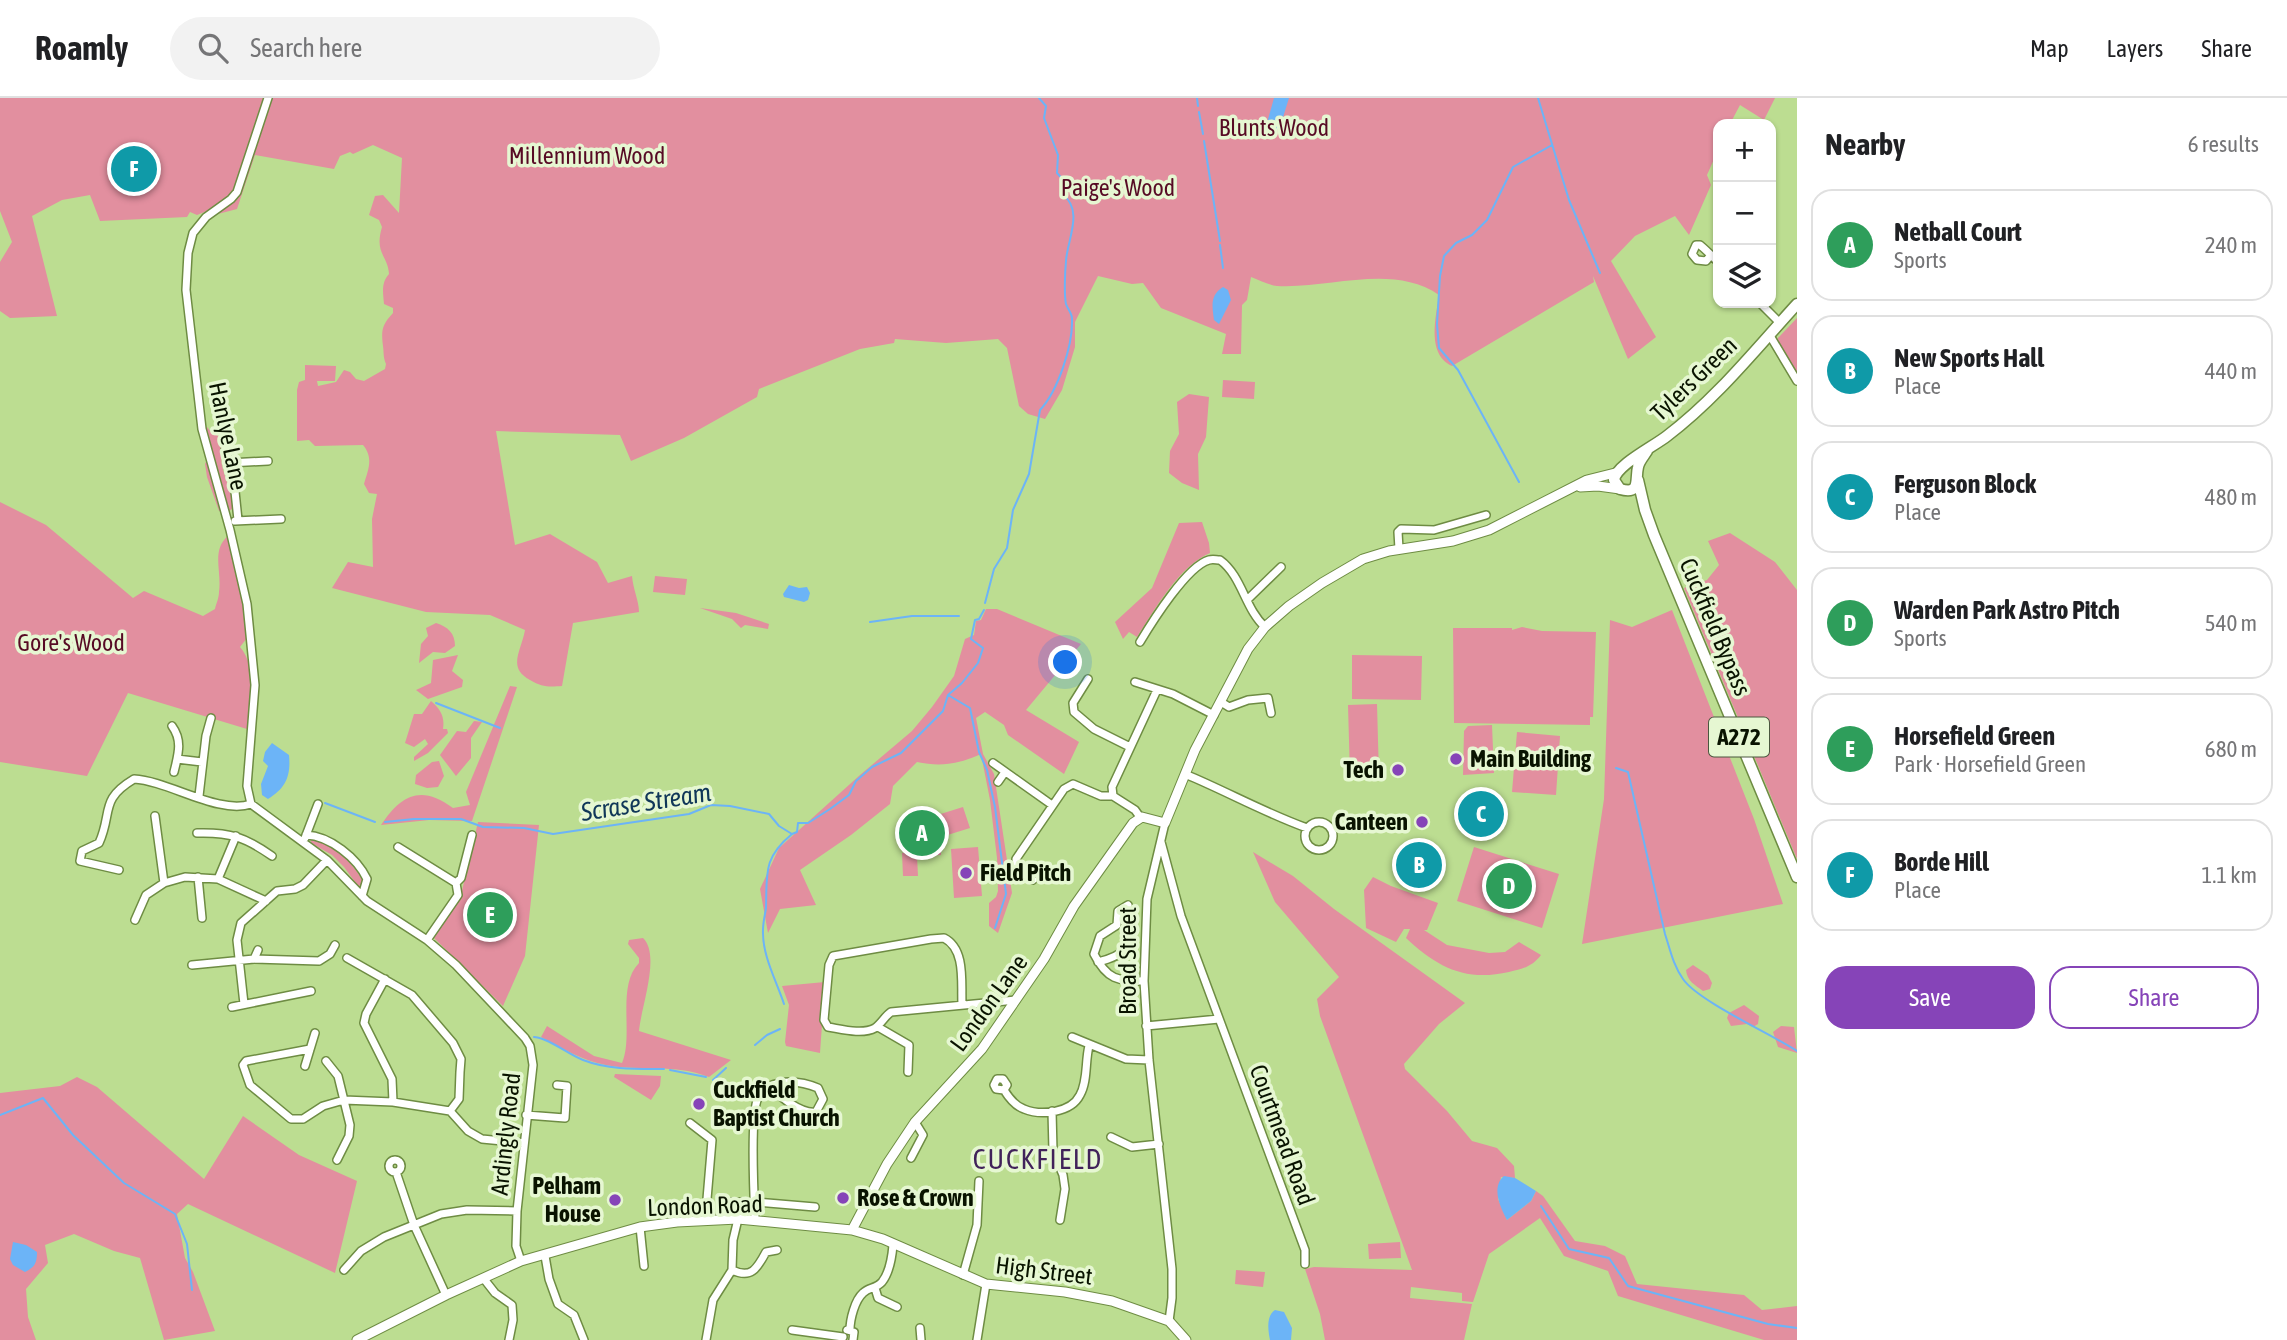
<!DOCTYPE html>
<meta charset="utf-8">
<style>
:root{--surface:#fff;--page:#f2f2f2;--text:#202124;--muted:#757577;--line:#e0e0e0;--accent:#8644b8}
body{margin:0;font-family:"Asap Condensed",sans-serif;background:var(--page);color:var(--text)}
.controls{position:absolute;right:21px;top:21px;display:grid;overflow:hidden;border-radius:14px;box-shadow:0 2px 5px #0004}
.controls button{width:63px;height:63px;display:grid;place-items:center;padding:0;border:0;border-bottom:2px solid var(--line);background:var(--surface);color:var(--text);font:35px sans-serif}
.you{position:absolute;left:1066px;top:565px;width:24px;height:24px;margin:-18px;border:5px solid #fff;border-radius:50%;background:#1a73e8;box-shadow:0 0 0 10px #1a73e833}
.badge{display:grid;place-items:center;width:46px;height:46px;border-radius:50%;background:var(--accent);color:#fff;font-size:23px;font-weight:700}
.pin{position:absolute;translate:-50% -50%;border:4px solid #fff;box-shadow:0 2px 7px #0006}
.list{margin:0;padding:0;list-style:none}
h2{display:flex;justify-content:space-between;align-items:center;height:91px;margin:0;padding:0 28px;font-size:30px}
h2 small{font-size:23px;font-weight:400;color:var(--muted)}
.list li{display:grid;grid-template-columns:46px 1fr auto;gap:21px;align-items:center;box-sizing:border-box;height:112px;margin:0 14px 14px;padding:0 14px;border:2px solid var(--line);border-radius:21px}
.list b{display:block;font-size:26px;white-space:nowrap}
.list p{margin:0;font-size:23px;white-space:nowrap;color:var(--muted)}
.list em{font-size:23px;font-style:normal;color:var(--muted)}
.actions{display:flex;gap:14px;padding:21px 28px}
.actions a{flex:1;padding:16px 0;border:2px solid var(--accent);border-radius:21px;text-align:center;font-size:24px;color:var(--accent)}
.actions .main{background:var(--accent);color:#fff}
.icon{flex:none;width:38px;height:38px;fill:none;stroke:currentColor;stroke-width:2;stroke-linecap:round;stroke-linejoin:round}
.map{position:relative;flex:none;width:1797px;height:1242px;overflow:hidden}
header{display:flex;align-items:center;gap:42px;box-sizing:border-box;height:98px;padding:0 35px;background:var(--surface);border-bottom:2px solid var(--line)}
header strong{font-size:33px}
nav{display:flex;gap:38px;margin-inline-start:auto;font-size:24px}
.search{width:490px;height:63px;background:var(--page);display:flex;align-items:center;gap:18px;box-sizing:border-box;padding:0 24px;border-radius:38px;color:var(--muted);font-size:26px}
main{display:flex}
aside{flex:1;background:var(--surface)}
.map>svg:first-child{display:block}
</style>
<header>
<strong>Roamly</strong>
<div class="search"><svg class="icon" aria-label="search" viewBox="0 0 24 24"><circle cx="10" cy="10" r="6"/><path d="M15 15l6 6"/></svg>Search here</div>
<nav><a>Map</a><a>Layers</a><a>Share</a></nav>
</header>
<main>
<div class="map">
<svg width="1797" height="1242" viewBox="0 0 1797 1242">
<rect width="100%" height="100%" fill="#bcdd91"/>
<path fill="#e28f9f" d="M0 0H1775L1764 22 1740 7 1730 26H1718V52L1707 77 1711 87 1689 137 1675 118 1635 138 1611 163 1656 239 1628 261 1593 178 1594 184 1452 268C1426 256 1436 219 1439 197 1392 165 1330 191 1277 188 1268 187 1259 182 1251 179L1247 202 1242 207 1241 256H1222L1226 236 1161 210 1143 185 1132 186 1098 178 1075 224V249L1062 292 1045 321 1028 316 1019 308 1007 250 998 241 946 245 895 241 894 245 860 251 759 291 757 299 684 340 631 363 620 337 496 333 515 447 550 436 597 464 608 485 632 478C633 491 639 503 639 514L573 525 562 588C548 589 542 589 530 582 507 569 521 554 525 532L490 517 426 514 332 490 348 464 373 469 372 421 377 396 369 395 364 386C368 372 374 360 363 347L315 348 309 342 297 343V292L299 284 305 282V267L336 268 335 283H317L318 288 336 284 344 272 350 274 356 281 364 283 385 271 386 266C383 259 384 255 383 248 381 232 382 227 393 215V210L384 206C383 194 381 185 389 176 388 157 374 156 382 129L379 122 369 117 375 98 383 97 399 115 402 60 373 47 353 56 350 54 340 58 334 71 255 57 237 111 218 116 207 113 197 117 190 114 187 119 100 123 90 97 62 102 32 118 57 218 10 220 0 213V164L12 144 0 113Z
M1797 220V275L1777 241Z
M1223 282 1255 284 1254 301 1222 299Z
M1189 296 1209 299 1206 339 1198 356 1199 392 1182 385 1169 375 1170 353 1179 336 1177 304Z
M207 329 211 334 224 341C225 349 221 350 221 358 221 376 233 392 233 410L228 414 219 413 207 379 205 366 210 354 204 331Z
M0 404 46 427 133 500 144 493 203 518 215 511C216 506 219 500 219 494 222 474 211 452 228 438 237 472 245 504 247 540L240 549C258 570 251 605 247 631L128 595 87 678 0 664Z
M1202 424 1209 445 1210 455C1179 468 1155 511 1137 539L1129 534 1123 541 1115 524 1152 490 1179 425Z
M1730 435 1775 464 1797 492V761L1684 490 1707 482 1719 467 1708 443Z
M655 478 687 481 685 497 653 494Z
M700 510 736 515 769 526 768 531 745 527 741 530 732 521Z
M986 511H997L1081 546 1026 612 1079 644 1064 676 1008 637 1004 627 985 614 976 620 983 656 994 676 1012 795 998 835 989 828V805L996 799 998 793 997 760 990 702 981 656C959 666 941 669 917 664L893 688 890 706 851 737 800 772 816 807 780 811 768 835 760 791 779 750 860 677 912 633 932 609 954 578 965 541 974 537 976 523 981 522Z
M1672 512 1754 721 1783 806 1582 846 1604 701 1610 522 1632 529Z
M436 525C448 529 455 535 455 548L445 555 433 554 419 565 421 546 428 538 426 530Z
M1522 529 1542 533 1596 534 1593 619H1590V627L1454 625 1453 530H1512V532Z
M458 557 452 573 463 582 462 589 428 601 416 592 431 585 433 562Z
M1352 557 1422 558 1421 602 1352 601Z
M510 588 517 589 472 723 429 722 381 727C401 697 421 686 453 710L470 707 466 694Z
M431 603C440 611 445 618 443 631H447L448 635 428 655 414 663V659L428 646 425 641 414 649 405 645 414 616H422Z
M1377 606 1379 678H1350L1348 607Z
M474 623 482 624 471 640V660L456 678 440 657 457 633 466 634Z
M1492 627 1494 675 1463 677 1464 633 1468 628Z
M1517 634 1560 638 1556 697 1512 694Z
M439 663 444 678 438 689 427 690 415 686 416 677 432 664Z
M963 709 970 730 909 749 902 728Z
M478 724 539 727 525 858 503 908 433 839 460 801Z
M314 740C336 751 351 762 363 783L361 787 358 788 344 769 332 757 311 745V742Z
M941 747V757L917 758 918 778H903L902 755Z
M978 749 982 798 954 800 951 751Z
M1474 749 1559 776 1542 830 1457 803Z
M1253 754 1293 778 1334 811 1465 905 1439 926 1404 966 1405 971 1447 1013 1472 1043 1497 1050 1514 1068 1515 1080 1501 1079 1498 1101 1507 1122 1531 1103 1536 1093 1543 1098 1575 1143 1605 1148 1625 1158 1637 1186 1744 1197 1762 1212 1797 1208V1242H1764L1618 1198 1608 1173 1564 1158 1540 1120 1489 1156 1473 1204 1462 1203V1195L1411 1189 1410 1200 1472 1206 1464 1242H1325L1320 1216 1305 1171 1314 1169 1412 1172 1320 918 1317 901 1339 879 1275 804Z
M1373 779 1391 788 1438 805 1427 832H1424L1447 847 1489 855 1505 854 1519 844 1541 857C1532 869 1522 871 1509 874 1465 884 1437 869 1406 840L1410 831H1404L1396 844 1366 830 1364 792Z
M643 840C661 857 641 909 639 933L731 962 709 979C673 965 642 974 606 967 583 963 562 950 541 939L547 928 594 958 622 965C634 937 616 888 639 865V860L628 846 629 842Z
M1693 867 1708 877 1712 885 1710 891 1703 893C1695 887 1687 883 1686 872Z
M825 884 820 955 786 948 785 944 789 907 782 888Z
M1744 907 1759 918 1758 926 1753 929 1747 926 1731 928 1727 920 1729 915Z
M1781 928 1794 929 1797 955 1778 949 1773 934Z
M615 976 661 978 660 988 651 1002 614 979Z
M77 979 97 989 204 1081 243 1018 299 1057 357 1083 335 1175 188 1106 177 1116 185 1160 193 1174 215 1233 164 1242 140 1160 114 1153 74 1136 45 1147 48 1165 26 1191 28 1219 36 1242H0V995L60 988Z
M1400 1144 1401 1160 1369 1161 1368 1146Z
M1236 1172 1265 1174 1263 1189 1235 1186Z"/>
<path fill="#6cb4f7" d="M1274 0H1289L1279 32H1265Z
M1223 189 1228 192 1231 202 1219 226 1214 222C1212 208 1210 197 1223 189Z
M789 487 799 490 807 489 810 495 808 502 804 504 784 499 783 496Z
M272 645 289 657C291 678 286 690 268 701L262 697 261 686 268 668 263 663 265 654Z
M1504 1078 1515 1080 1536 1093 1531 1103 1507 1122C1500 1109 1491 1089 1504 1078Z
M13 1144 26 1147 37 1154C37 1165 35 1169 25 1174L13 1167 10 1161Z
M1275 1212 1284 1214 1292 1230 1291 1242H1270C1268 1232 1266 1218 1275 1212Z"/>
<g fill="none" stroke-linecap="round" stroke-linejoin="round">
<path stroke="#6cb4f7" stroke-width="2" d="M1197 0 1198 8
M1538 0 1569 102 1600 175
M1199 14 1203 36
M1204 43 1220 143
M1220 147 1223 170
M1519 384 1458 272 1439 250 1437 226 1440 178 1444 158 1456 145 1472 137 1487 122 1513 69 1552 47
M985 505 994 471 1007 450 1013 412 1029 376 1040 312C1058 293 1073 247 1072 221 1072 215 1068 212 1066 206 1064 197 1065 173 1066 163 1067 143 1084 112 1063 97L1065 84 1057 75 1058 57 1044 20 1046 8 1039 0
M870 524 912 518H959
M948 597 970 610 979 654 987 672 995 709 1006 796 995 830
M436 605 500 630
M1616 670 1628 674 1665 836C1670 851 1673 867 1683 881 1698 903 1771 936 1797 953
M325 705 375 724
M385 724 414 721H461L483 729 524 730 553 736 689 716 711 707 730 708 769 716 779 728 792 736 797 734 798 725H808L830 711 849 697 856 683 872 669 901 655 943 613 948 597 962 585 978 565 983 550 971 541 975 522 979 521 984 512
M784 906C776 882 762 857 763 832 763 824 765 817 766 810 767 775 763 760 792 736
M534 939C551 941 567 956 583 962 609 972 637 971 664 971
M755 947 767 937 780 931
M670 972 706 979
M713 982 726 970
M0 1017 43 1000 73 1037 124 1085 175 1116 187 1146 192 1192
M1541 1108 1569 1151 1609 1160 1628 1188 1768 1226 1797 1230"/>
<g stroke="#6e8c43" stroke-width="10">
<path id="minor" d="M1711 157 1706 163 1697 162 1692 156 1696 147H1700C1706 152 1712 158 1718 164
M1760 205 1780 225
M1769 236 1797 283
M225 352 234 384 238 422
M229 365 268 363
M235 423 281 421
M1399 451 1398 434 1401 431 1434 432 1486 417
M1247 502 1281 469
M1140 544C1152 524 1187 468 1209 462 1213 461 1216 462 1220 462 1242 478 1245 511 1265 529
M1088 581 1073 605 1074 614 1094 631 1130 649
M1135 584 1173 596 1214 617
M1221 604 1229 609 1248 602 1268 600 1271 615
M172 628C183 643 178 657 174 674
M177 661 202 664
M993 665 1052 707
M1185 676C1226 693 1265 715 1307 730
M998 684 1005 674
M199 698 206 638 211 620
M251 706 247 688 255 587 247 506 230 432 202 331 186 192 188 155 193 135 206 119 231 101 237 94 268 0
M251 706 327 762 367 803 427 842 456 867 525 940 530 948 533 967 517 1113 516 1148 521 1163
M155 718 164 785
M1140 719 1135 712 1113 698 1112 689 1157 592
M1305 738a14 14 0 1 1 28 0a14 14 0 1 1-28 0Z
M1165 725 1147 801 1144 883 1149 962 1172 1171V1200L1169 1223
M197 735C230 734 245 739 272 758
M306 737C330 738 357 760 367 781L362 798
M305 740 318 706
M1161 744 1181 818 1305 1152V1166
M398 749 456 785
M119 772 80 763 82 753 99 745C113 714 99 702 134 681 169 683 219 717 251 706
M198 779 202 820
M218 781 236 738
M1033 782 1017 771 1016 761 1064 691 1073 686 1101 698H1113
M1128 807 1118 813 1117 827 1100 838 1094 856C1107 882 1118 883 1144 883
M135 822 146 797 164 785 185 779 218 781 266 803
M427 842 458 797 456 785 461 780 472 737
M347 860 412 897 453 945 461 961 460 974 459 1001 450 1013
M254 861 258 852
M1098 864C1126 857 1130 850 1133 822
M192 867 254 861 319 863 330 856 335 847
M385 881 366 916 364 925 392 981 393 1004
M244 906 237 842 241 825 277 793 295 791 303 787 327 762
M962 906C961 885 966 851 944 840L931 841 833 858 829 867 824 922 828 929C841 931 862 937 875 930 881 926 885 918 891 914L1016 902
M232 909 311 893
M1146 928 1219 921
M878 929 909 947 908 974
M1072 939 1126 961 1149 962
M310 951 246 963 243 967 250 987 291 1021H303L323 1008 344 1002 393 1004 450 1013 468 1033 482 1041 523 1045
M326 963 338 978 350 1027 349 1038 337 1062
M305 968 315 935
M1004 992 1007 987 1003 981H997L994 987 996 991 1004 992C1009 1000 1015 1008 1024 1011 1041 1018 1071 1015 1080 997 1088 983 1085 963 1089 948
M1052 1013 1053 1053 1063 1077 1065 1091 1060 1122
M526 1017 565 1020 567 988 557 987
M690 1025 712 1042 707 1101 712 1122
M1111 1039 1132 1049 1159 1046
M911 1060 923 1037 915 1024
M389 1068a6 6 0 1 1 12 0a6 6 0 1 1-12 0Z
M396 1074 414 1127 446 1197
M724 1104H755L815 1109
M755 1122C754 1100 750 1015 758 1000 769 979 799 982 818 990L823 1001 816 1014C800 1016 781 999 770 989
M640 1129 644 1168
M545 1158 549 1181 558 1206 574 1217 584 1242
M344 1172 361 1153 384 1139 441 1116 467 1112 517 1113
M732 1172C751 1181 757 1171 766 1154L777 1152
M963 1177 977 1127 979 1083
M484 1181 495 1195 512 1207 513 1222 509 1242
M875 1190 878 1200 897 1209
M920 1230 921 1242
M792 1232 843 1239
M847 1232 854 1234 853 1242
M850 1232C850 1221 855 1202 863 1195 869 1189 876 1191 882 1184 890 1174 892 1159 893 1147
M706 1242 713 1202 732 1172 733 1142 738 1121
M977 1242 986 1186"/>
</g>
<g stroke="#6e8c43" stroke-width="11">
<path id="major" d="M1580 389 1598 388 1620 391
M852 1132 887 1066 915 1024 982 951 1044 861 1074 808 1133 725 1142 719 1165 725 1195 652 1248 551 1265 529 1289 508 1322 485 1363 461 1389 453 1453 443 1489 432 1587 382 1615 375
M357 1242 446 1197 521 1163 640 1129 677 1124 738 1121 852 1132 883 1141 986 1186 1065 1194 1112 1203 1169 1223 1186 1242"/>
</g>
<g stroke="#6e8c43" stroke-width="13">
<path id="highway" d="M1647 353C1644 358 1639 363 1638 369 1635 382 1641 397 1620 391L1614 382C1616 367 1653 349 1667 338 1716 301 1755 252 1797 206
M1638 382 1645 412 1654 437 1797 779"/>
</g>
<use href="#minor" stroke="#fff" stroke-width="7"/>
<use href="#major" stroke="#fff" stroke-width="9"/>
<use href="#highway" stroke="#fff" stroke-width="10"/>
</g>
<g fill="#8644b8" stroke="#e6f7d2" stroke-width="2.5">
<circle cx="1456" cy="661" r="7"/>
<circle cx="1398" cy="672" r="7"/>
<circle cx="1422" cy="724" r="7"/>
<circle cx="966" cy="775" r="7"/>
<circle cx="699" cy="1006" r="7"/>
<circle cx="843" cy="1100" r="7"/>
<circle cx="615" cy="1102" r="7"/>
</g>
<g text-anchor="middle" stroke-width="7" stroke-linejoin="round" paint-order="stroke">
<rect fill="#e6f7d2" stroke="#4b573f" stroke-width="2" x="1709" y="619.5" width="60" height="39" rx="5"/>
<g font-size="23" font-weight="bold" fill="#091300">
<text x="1739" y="647">A272</text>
</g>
<g font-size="24" fill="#570a24" stroke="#e6f7d2">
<text x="1274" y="38">Blunts Wood</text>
<text x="587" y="66">Millennium Wood</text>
<text x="1118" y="98">Paige's Wood</text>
<text x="71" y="553">Gore's Wood</text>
</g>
<g font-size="24" fill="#091300" stroke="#e6f7d2">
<text transform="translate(1694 281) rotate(-44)" y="8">Tylers Green</text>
<text transform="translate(228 338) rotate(78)" y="8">Hanlye Lane</text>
<text transform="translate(1715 529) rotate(67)" y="8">Cuckfield Bypass</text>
<text transform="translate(1128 863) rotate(-90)" y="8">Broad Street</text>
<text transform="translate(989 905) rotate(-54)" y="8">London Lane</text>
<text transform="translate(506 1036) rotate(-84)" y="8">Ardingly Road</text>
<text transform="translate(1282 1037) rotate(70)" y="8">Courtmead Road</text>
<text transform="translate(705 1108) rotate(-2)" y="8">London Road</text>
<text transform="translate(1044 1173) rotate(7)" y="8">High Street</text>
</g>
<g font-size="24" font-weight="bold" fill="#091300" stroke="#e6f7d2" text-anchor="start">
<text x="1470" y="669">Main Building</text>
<text x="1384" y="680" text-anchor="end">Tech</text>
<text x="1408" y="732" text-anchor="end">Canteen</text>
<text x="980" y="783">Field Pitch</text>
<text x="713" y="1000">Cuckfield<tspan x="713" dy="28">Baptist Church</tspan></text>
<text x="601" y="1096" text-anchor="end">Pelham<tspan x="601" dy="28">House</tspan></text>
<text x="857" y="1108">Rose &amp; Crown</text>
</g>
<g font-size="26" font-style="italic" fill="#103758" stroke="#e6f7d2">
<text transform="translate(646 704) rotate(-9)" y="9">Scrase Stream</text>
</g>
<g font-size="28" letter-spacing="2" fill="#41225a" stroke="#e6f7d2">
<text x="1038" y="1071">CUCKFIELD</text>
</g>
</g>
</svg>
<div class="controls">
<button>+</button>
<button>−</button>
<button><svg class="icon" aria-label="layers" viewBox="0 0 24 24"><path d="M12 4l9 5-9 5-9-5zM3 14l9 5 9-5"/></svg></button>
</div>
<div class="you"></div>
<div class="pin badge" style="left:922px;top:735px;background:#2e9e5b">A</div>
<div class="pin badge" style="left:1419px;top:767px;background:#0f9aa8">B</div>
<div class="pin badge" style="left:1481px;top:716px;background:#0f9aa8">C</div>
<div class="pin badge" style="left:1509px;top:788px;background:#2e9e5b">D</div>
<div class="pin badge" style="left:490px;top:817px;background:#2e9e5b">E</div>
<div class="pin badge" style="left:134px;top:71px;background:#0f9aa8">F</div>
</div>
<aside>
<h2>Nearby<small>6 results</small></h2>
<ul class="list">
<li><span class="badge" style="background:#2e9e5b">A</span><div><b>Netball Court</b><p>Sports</p></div><em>240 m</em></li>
<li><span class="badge" style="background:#0f9aa8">B</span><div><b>New Sports Hall</b><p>Place</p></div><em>440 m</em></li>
<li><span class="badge" style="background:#0f9aa8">C</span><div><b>Ferguson Block</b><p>Place</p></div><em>480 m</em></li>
<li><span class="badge" style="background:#2e9e5b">D</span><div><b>Warden Park Astro Pitch</b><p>Sports</p></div><em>540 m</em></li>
<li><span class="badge" style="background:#2e9e5b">E</span><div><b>Horsefield Green</b><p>Park · Horsefield Green</p></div><em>680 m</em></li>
<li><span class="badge" style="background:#0f9aa8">F</span><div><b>Borde Hill</b><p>Place</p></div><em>1.1 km</em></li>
</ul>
<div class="actions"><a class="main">Save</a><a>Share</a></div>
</aside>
</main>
